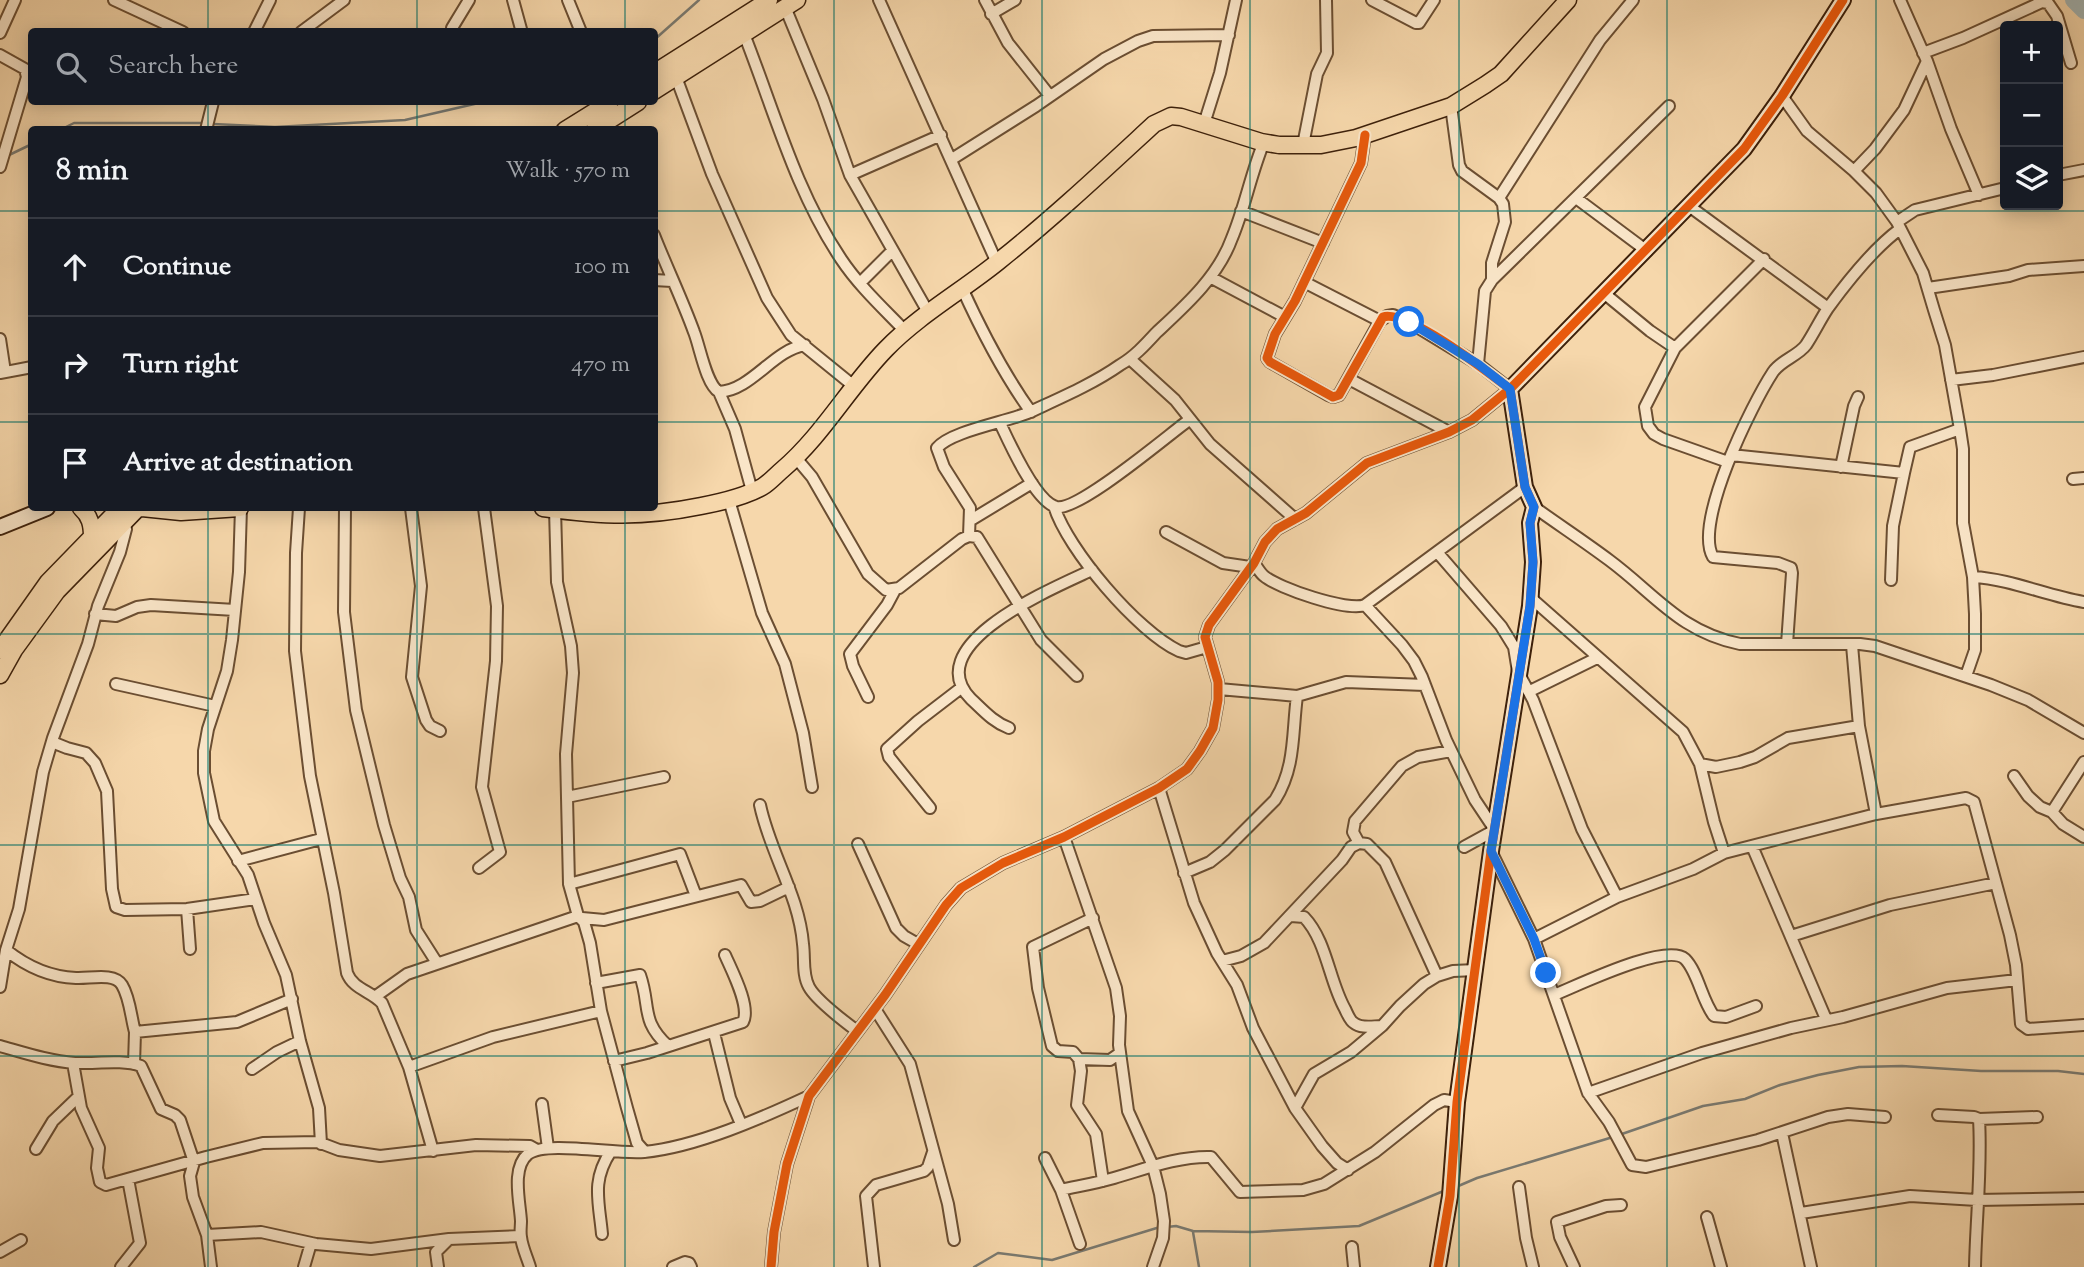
<!DOCTYPE html>
<meta charset="utf-8">
<style>
:root{--surface:#171b24;--page:#20242c;--text:#f1f3f6;--muted:#9ea1a6;--line:#363941}
body{margin:0;font-family:"Sorts Mill Goudy",serif;background:var(--page);color:var(--text)}
.controls{position:absolute;right:21px;top:21px;display:grid;overflow:hidden;border-radius:7px;box-shadow:0 4px 18px #0003}
.controls button{width:63px;height:63px;display:grid;place-items:center;padding:0;border:0;border-bottom:2px solid var(--line);background:var(--surface);color:var(--text);font:35px sans-serif}
.stop{position:absolute;width:21px;height:21px;margin:-16px;border:5px solid #1a73e8;border-radius:50%;background:#fff}
.stop.end{background:#1a73e8;border-color:#fff;box-shadow:0 2px 7px #0008}
.list{margin:0;padding:0;list-style:none}
h2{display:flex;justify-content:space-between;align-items:center;height:91px;margin:0;padding:0 28px;font-size:30px}
h2 small{font-size:23px;font-weight:400;color:var(--muted)}
.list li{display:grid;grid-template-columns:46px 1fr auto;gap:21px;align-items:center;box-sizing:border-box;height:98px;padding:0 28px;border-top:2px solid var(--line)}
.list b{display:block;font-size:26px;white-space:nowrap}
.list em{font-size:23px;font-style:normal;color:var(--muted)}
.icon{flex:none;width:38px;height:38px;fill:none;stroke:currentColor;stroke-width:2;stroke-linecap:round;stroke-linejoin:round}
.map{position:relative;flex:none;width:2084px;height:1267px;overflow:hidden}
.search{position:absolute;background:var(--surface);box-shadow:0 4px 18px #0003;left:28px;top:28px;width:630px;height:77px;display:flex;align-items:center;gap:18px;box-sizing:border-box;padding:0 24px;border-radius:7px;color:var(--muted);font-size:26px}
.panel{position:absolute;background:var(--surface);box-shadow:0 4px 18px #0003;left:28px;top:126px;width:630px;height:385px;border-radius:7px}
.map>svg:first-child{display:block}
</style>
<div class="map">
<svg width="2084" height="1267" viewBox="0 0 2084 1267">
<rect width="100%" height="100%" fill="#f6d7ab"/>
<filter id="stains"><feTurbulence type="fractalNoise" baseFrequency=".00286" numOctaves="4"/><feColorMatrix values="0 0 0 0 .2 0 0 0 0 .09 0 0 0 0 .02 0 0 0 .5 -.17"/></filter>
<radialGradient id="worn" r=".72"><stop offset=".6" stop-color="#630" stop-opacity="0"/><stop offset="1" stop-color="#630" stop-opacity=".3"/></radialGradient>
<g fill="none" stroke-linecap="round" stroke-linejoin="round">
<path stroke="#7a7a71" stroke-width="2.5" d="M654 40 699 0
M213 124 275 127 405 120 483 102
M60 130 74 123H203
M7 156 32 144
M1619 1135 1703 1106 1745 1099 1780 1085 1818 1075 1859 1067 1902 1066 1981 1071H2058L2084 1074
M1456 1187 1477 1178 1613 1137
M1167 1227 1176 1226 1193 1231 1252 1232 1359 1226 1446 1190
M1193 1232 1199 1267
M974 1267 998 1253 1052 1260 1160 1227"/>
<path stroke="#a3b6b6" stroke-width="16" d="M2073 0 2084 11"/>
<g stroke="#6b4e32" stroke-width="14">
<path id="street" d="M114 0 183 32
M513 0 521 29
M568 0 581 32
M879 0 997 263
M985 0 1008 43 1050 96
M1372 0 1416 23H1419L1434 0
M1900 0 1927 61 1951 129 1979 195
M785 7 823 99 850 175 928 312
M991 14 1015 0
M452 28 469 0
M254 32 270 0
M301 32 344 0
M0 33 15 0
M744 34C774 110 795 190 841 259 859 286 883 308 905 331
M1923 53 1963 38 2042 2 2048 3 2057 16 2071 63
M0 55 25 69 27 77 0 167
M676 77 712 174 767 298 791 335 855 387
M1782 96 1807 131 1854 171 1876 193 1897 222
M1451 106 1459 165 1462 171 1499 198 1503 204 1505 222 1492 263V280
M1204 124 1220 73 1236 0
M206 130 213 102
M1303 145 1317 74 1327 53 1326 0
M952 159 1036 106 1104 59 1138 41 1153 36 1229 35
M1854 171 1875 149 1904 110 1927 61
M850 175 941 135
M2058 175 2084 170
M1499 198 1600 40 1633 0
M1576 198 1647 251
M1689 206 1828 308
M1241 211 1323 243
M654 235C667 268 682 299 694 332 700 347 706 384 719 392L735 429 752 491
M1210 277 1285 317
M654 280 672 281
M1304 282 1380 321
M860 283 892 251
M962 288C982 332 1003 373 1031 412
M1928 288 2009 276 2028 270 2084 266
M1605 294 1650 331 1675 348
M0 339 5 372
M1130 359 1175 400 1210 444 1295 519
M1478 364 1485 291 1492 280 1669 106
M0 373 32 367
M1349 379 1449 432
M1951 380 1993 375 2084 357
M719 392C752 390 773 350 805 345
M1000 423C1009 442 1035 501 1056 507 1078 512 1167 436 1189 420
M1731 455 1904 473 1910 447 1960 429
M796 458 812 477 868 574 886 590 899 588 962 539 969 536 977 537 1041 640 1077 676
M1728 462 1663 439 1654 434 1648 426 1645 407 1675 348 1764 259
M1841 467 1854 406 1858 397
M2073 479 2084 478
M729 500 762 613 785 664 803 733 812 787
M1054 506C1067 549 1138 632 1179 651L1186 653 1207 647
M1534 507C1559 525 1585 542 1609 560 1655 594 1680 632 1740 644H1860L1875 646 1991 685 2028 700 2084 733
M241 508 239 572 232 640 227 671 208 729 204 751V773L214 821 248 875 264 923 286 975 300 1041 319 1108 321 1144
M299 508 296 553 295 651 310 776 334 893 347 973C353 989 371 991 382 1003L409 1067 433 1151
M345 508 344 612 356 710 384 825 400 878 409 897 416 930 437 963
M411 508 421 586 412 677 426 720 430 726 440 731
M555 509 557 582 571 646 573 673 566 754 569 884 578 916 584 922 590 943 601 1011 627 1108 637 1143 645 1152
M971 520 1032 483
M1166 532 1223 563 1250 567
M969 536 970 508 944 467 937 448C951 431 1007 422 1030 412 1060 398 1093 384 1120 365 1134 357 1145 345 1156 333 1185 306 1218 277 1232 238 1245 207 1251 173 1264 142
M1437 552 1501 626 1514 647 1518 672 1533 700 1582 829 1617 897
M1254 563C1257 567 1260 573 1264 576 1278 588 1348 612 1365 605L1402 645 1414 661 1422 677 1446 740 1475 800 1495 830 1464 847
M1973 577C2011 579 2047 596 2084 602
M1891 580 1893 526 1904 473
M1531 598 1683 732 1700 764 1714 822 1724 853
M1365 605 1525 487
M95 614 116 616 137 607 151 605 235 610
M1787 644 1792 573 1791 568 1778 563 1713 557C1693 523 1752 404 1773 372 1781 360 1798 356 1806 345 1814 333 1820 320 1828 308 1847 282 1874 248 1900 229
M1852 645 1859 726 1876 814
M1966 676 1975 650V614L1973 577 1963 523V449L1960 429 1945 345 1934 310 1923 273 1897 222 1915 210 2005 188
M116 684 215 706
M1530 691 1597 658
M1297 696 1346 682 1425 685
M868 697 853 666 850 654 887 605 895 590
M1009 728C993 722 983 710 971 699 917 644 1056 587 1092 570
M52 742 67 748 86 753 95 763 107 791 112 889 116 907 125 910 187 909 256 899
M1700 764 1716 767 1740 762 1755 757 1788 738 1859 726
M2014 776 2028 796 2040 807 2052 812 2063 824 2084 837
M1159 788 1194 903 1217 953 1237 985 1253 1028 1295 1108 1322 1146 1337 1163 1348 1170
M567 797 664 777
M760 805C770 853 799 895 803 944 805 958 802 975 809 987 816 1000 845 1022 857 1031
M930 808 889 757 887 749 918 721 961 688
M2052 812 2084 762
M1064 837 1116 988 1120 1016 1119 1045 1128 1111 1153 1166 1160 1194 1164 1221 1163 1238 1153 1267
M858 844 896 928 904 936 918 944
M1752 846 1826 1019
M1491 851 1534 939 1588 1093 1609 1122 1632 1165 1646 1167 1758 1140 1828 1117 1848 1114 1885 1117
M238 861 321 839
M479 868 500 852 482 787 496 661 497 606 484 508
M1184 873 1210 862 1225 850 1275 800C1296 767 1292 732 1297 696L1219 689
M569 884 680 854 696 896
M187 909 190 949
M1291 916 1304 917C1327 941 1329 981 1345 1009 1347 1013 1350 1021 1354 1023 1361 1029 1373 1026 1382 1026
M582 918 604 920 741 885 751 902 760 901 789 887
M1093 918 1033 947 1038 988 1052 1046 1058 1051 1073 1052 1079 1059 1081 1071 1077 1105 1096 1134 1103 1181
M1791 936 1890 905 1996 883
M1534 939 1617 897 1693 869 1724 853 1876 814 1966 798 1974 802 2010 935 2016 965 2021 1024 2028 1029 2084 1025
M6 950C26 966 50 977 76 978 89 979 114 972 122 985 130 998 131 1018 135 1032
M1222 961 1241 956 1264 943 1342 860 1351 847 1359 843
M1437 976 1385 862 1367 844 1359 843 1353 832 1355 821 1402 766 1418 757 1451 751
M596 983 640 975C651 1007 640 1020 668 1046
M0 987 6 950 19 909 43 772 53 738 88 644 98 606 120 552 126 529
M1554 995C1577 986 1666 942 1685 959 1698 972 1702 1001 1714 1016L1726 1017 1756 1006
M376 996 407 974 578 916
M875 1009 910 1064 948 1204 954 1240
M714 1033 730 1098 741 1124
M0 1046C25 1053 49 1061 75 1063 95 1064 122 1059 141 1066L161 1109 175 1115 180 1120 194 1162 190 1176 193 1197 207 1235 261 1232 316 1244 371 1249 449 1239 520 1236
M1079 1059 1110 1060 1120 1053
M614 1061 647 1053 743 1022C751 1007 732 971 725 955
M73 1063 81 1108 99 1148 97 1168 100 1182 106 1185 206 1157 263 1143 318 1142 339 1150 380 1156 476 1145 530 1146 537 1150
M134 1064 135 1032 237 1022 292 999
M409 1067 493 1037 601 1011
M252 1069 277 1052 300 1041
M1588 1093 1702 1053 1791 1028 1843 1017 1947 988 2017 980
M542 1104 548 1148
M1295 1108 1314 1074 1351 1052 1382 1026 1400 1006 1424 984 1437 976 1453 971 1476 970
M1938 1115 1974 1117 1979 1119C1982 1169 1976 1218 1975 1267
M1979 1119 2037 1117
M1782 1133 1811 1267
M36 1149 53 1121 78 1097
M1045 1158 1061 1190 1080 1244
M1519 1187 1526 1238 1533 1267
M1061 1190C1079 1186 1097 1183 1114 1178 1145 1169 1178 1156 1211 1157L1240 1192 1303 1190 1324 1184 1375 1152 1434 1105 1444 1100 1457 1102
M1801 1213 1910 1196 1977 1200 2084 1198
M1707 1217 1721 1267
M602 1234C599 1201 591 1181 611 1151
M207 1235 211 1267
M1352 1247 1354 1267
M0 1252 21 1240
M121 1267 140 1243 128 1179
M304 1267 311 1243
M438 1267 436 1252 449 1239
M530 1267C527 1257 522 1247 521 1237 520 1232 521 1226 521 1221 520 1202 511 1168 528 1154 546 1140 617 1155 644 1152 696 1147 762 1118 809 1096
M673 1267 685 1262 689 1263 691 1267
M771 1267 774 1232 787 1164 809 1096 885 995 946 905 961 888 1003 863 1064 837 1159 788 1187 769 1200 751 1213 728 1218 700V682L1205 637 1209 625 1254 563 1265 542 1277 529 1306 513 1367 463 1449 432 1472 420 1510 389 1478 364 1409 322 1393 315 1387 316 1380 321 1339 395 1333 397 1328 395 1270 362 1267 358 1275 334 1295 301 1361 163 1365 135
M874 1267 866 1196 876 1185 924 1171 928 1167 933 1152
M1574 1267 1560 1237 1557 1222 1606 1206 1621 1205"/>
</g>
<g stroke="#3d200a" stroke-width="18">
<path id="secondary" d="M0 527 47 508
M1438 1267 1450 1196 1457 1102 1491 851 1530 606 1533 562 1530 523 1534 507 1525 487 1510 389 1744 149 1782 96 1843 0"/>
</g>
<g stroke="#3d200a" stroke-width="19">
<path id="primary" d="M654 73 769 0
M654 91 797 0
M565 130 610 102
M594 130 638 102
M81 508C90 516 92 525 92 537
M142 508 181 512 240 508
M543 508C603 516 642 518 701 506 722 502 744 497 762 487 769 483 776 475 782 470 823 435 849 387 886 349 919 315 962 291 999 261 1053 218 1103 171 1154 124L1171 116 1181 117 1261 142 1279 145H1321L1356 138 1451 106 1485 85 1501 74 1568 0
M0 650 48 582 120 508
M0 675 14 650 57 591 138 508"/>
</g>
<use href="#street" stroke="#f9e5c8" stroke-width="10"/>
<use href="#secondary" stroke="#f9e5c8" stroke-width="14"/>
<use href="#primary" stroke="#f6d7ab" stroke-width="16"/>
<g stroke="#f9e5c8" stroke-width="13">
<path id="cycleway" d="M1365 135 1361 163 1295 301 1275 334 1267 358 1270 362 1333 397 1339 395 1383 317C1407 309 1489 373 1510 389L1525 487 1534 507 1530 523 1533 562 1530 606 1491 851 1457 1102 1450 1196 1438 1267
M771 1267 774 1232 787 1164 809 1096 885 995 946 905 961 888 1003 863 1064 837 1159 788 1187 769 1200 751 1213 728 1218 700V682L1205 637 1209 625 1254 563 1265 542 1277 529 1306 513 1367 463 1449 432 1472 420 1510 389 1744 149 1782 96 1843 0"/>
</g>
<use href="#cycleway" stroke="#e8590c" stroke-width="9"/>
</g>
<g fill="none" stroke-linecap="round" stroke-linejoin="round">
<path stroke="#1a73e8" stroke-width="9" d="M1409 322 1478 364 1510 389 1525 487 1534 507 1530 523 1533 562 1530 606 1491 851 1534 939 1546 973"/>
</g>
<path fill="none" stroke="#0f766e" stroke-width="2" stroke-opacity="0.55" d="M208 0V32M417 0V32M625 0V32M834 0V1267M1042 0V1267M1250 0V1267M1459 0V1267M1667 0V1267M1876 0V1267M208 102V130M417 102V130M625 102V130M0 211H32M654 211H2084M0 422H32M654 422H2084M208 508V1267M417 508V1267M625 508V1267M0 634H2084M0 845H2084M0 1056H2084"/>
<rect width="100%" height="100%" filter="url(#stains)"/>
<rect width="100%" height="100%" fill="url(#worn)"/>
</svg>
<div class="controls">
<button>+</button>
<button>−</button>
<button><svg class="icon" aria-label="layers" viewBox="0 0 24 24"><path d="M12 4l9 5-9 5-9-5zM3 14l9 5 9-5"/></svg></button>
</div>
<div class="stop" style="left:1409px;top:322px"></div>
<div class="stop end" style="left:1546px;top:973px"></div>
<div class="search"><svg class="icon" aria-label="search" viewBox="0 0 24 24"><circle cx="10" cy="10" r="6"/><path d="M15 15l6 6"/></svg>Search here</div>
<section class="panel">
<h2>8 min<small>Walk · 570 m</small></h2>
<ul class="list">
<li><svg class="icon" aria-label="ahead" viewBox="0 0 24 24"><path d="M12 20V5M6 11l6-6 6 6"/></svg><div><b>Continue</b></div><em>100 m</em></li>
<li><svg class="icon" aria-label="right" viewBox="0 0 24 24"><path d="M7 20v-9h11M14 6l5 5-5 5"/></svg><div><b>Turn right</b></div><em>470 m</em></li>
<li><svg class="icon" aria-label="arrive" viewBox="0 0 24 24"><path d="M6 21V4h12l-3 4 3 4H6"/></svg><div><b>Arrive at destination</b></div></li>
</ul>
</section>
</div>
